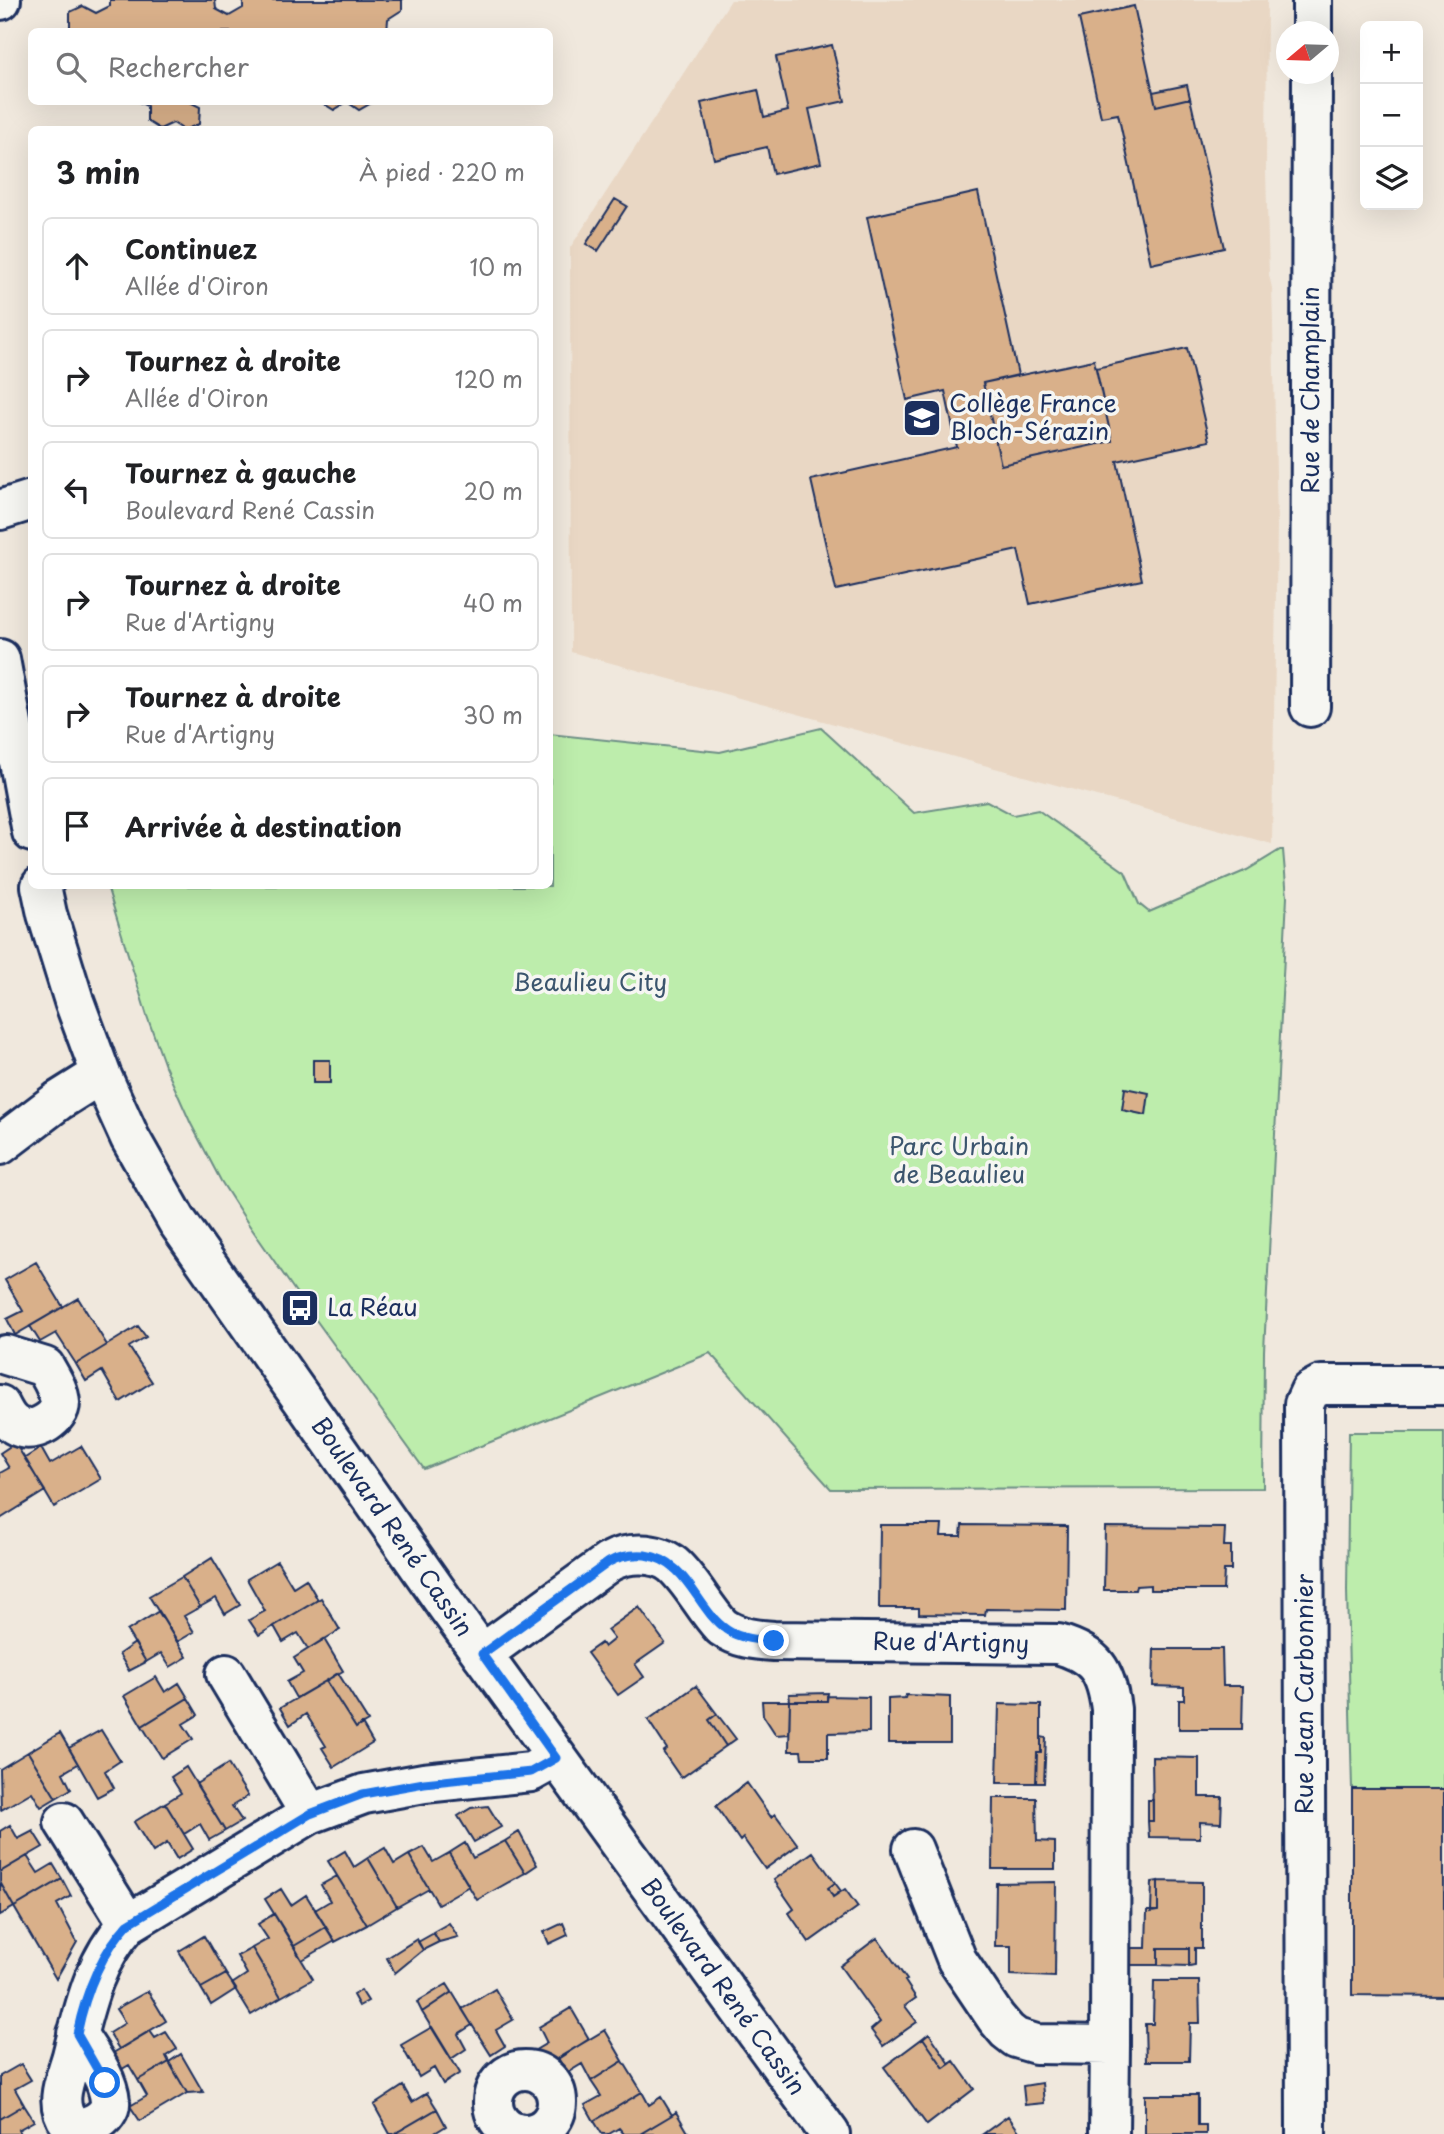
<!DOCTYPE html>
<html lang="fr">
<meta charset="utf-8">
<style>
:root{--surface:#fff;--page:#f2f2f2;--text:#202124;--muted:#757577;--line:#e0e0e0}
body{margin:0;font-family:"Playpen Sans",sans-serif;background:var(--page);color:var(--text)}
.controls{position:absolute;right:21px;top:21px;display:grid;overflow:hidden;border-radius:10px;box-shadow:0 7px 28px #0002}
.controls button{width:63px;height:63px;display:grid;place-items:center;padding:0;border:0;border-bottom:2px solid var(--line);background:var(--surface);color:var(--text);font:35px sans-serif}
.compass{position:absolute;left:1276px;top:21px;width:63px;height:63px;border-radius:50%;background:var(--surface);box-shadow:0 7px 28px #0002;rotate:251deg}
.stop{position:absolute;width:21px;height:21px;margin:-16px;border:5px solid #1a73e8;border-radius:50%;background:#fff}
.stop.end{background:#1a73e8;border-color:#fff;box-shadow:0 2px 7px #0008}
.list{margin:0;padding:0;list-style:none}
h2{display:flex;justify-content:space-between;align-items:center;height:91px;margin:0;padding:0 28px;font-size:30px}
h2 small{font-size:23px;font-weight:400;color:var(--muted)}
.list li{display:grid;grid-template-columns:46px 1fr auto;gap:21px;align-items:center;box-sizing:border-box;height:98px;margin:0 14px 14px;padding:0 14px;border:2px solid var(--line);border-radius:10px}
.list b{display:block;font-size:26px;white-space:nowrap}
.list p{margin:0;font-size:23px;white-space:nowrap;color:var(--muted)}
.list em{font-size:23px;font-style:normal;color:var(--muted)}
.icon{flex:none;width:38px;height:38px;fill:none;stroke:currentColor;stroke-width:2;stroke-linecap:round;stroke-linejoin:round}
.map{position:relative;flex:none;width:1444px;height:2134px;overflow:hidden}
.search{position:absolute;background:var(--surface);box-shadow:0 7px 28px #0002;left:28px;top:28px;width:525px;height:77px;display:flex;align-items:center;gap:18px;box-sizing:border-box;padding:0 24px;border-radius:10px;color:var(--muted);font-size:26px}
.panel{position:absolute;background:var(--surface);box-shadow:0 7px 28px #0002;left:28px;top:126px;width:525px;height:763px;border-radius:10px}
.map>svg:first-child{display:block}
</style>
<div class="map">
<svg width="1444" height="2134" viewBox="0 0 1444 2134">
<rect width="100%" height="100%" fill="#f0e8dd"/>
<filter id="ink" filterUnits="userSpaceOnUse"><feTurbulence type="fractalNoise" baseFrequency=".0143" numOctaves="2"/><feDisplacementMap in="SourceGraphic" scale="14" xChannelSelector="R" yChannelSelector="G"/><feConvolveMatrix kernelMatrix="1 2 1 2 8 2 1 2 1" color-interpolation-filters="sRGB"/></filter>
<g filter="url(#ink)">
<path fill="#e9d7c4" d="M731 0H1267L1266 172 1269 275 1272 288 1273 323 1277 527 1272 844 571 652 570 248Z"/>
<path fill="#bdedac" stroke="#6c8e85" stroke-width="2" d="M821 728 914 813 987 801 1013 815 1038 810 1125 872 1139 904 1149 912 1247 870 1280 850H1283L1287 897 1264 1351 1263 1488 831 1489 710 1353 424 1469 295 1291 247 1222 221 1181 191 1124 165 1066 147 1016 107 886H550V734L720 752Z
M1349 1432H1444V1789H1352L1347 1591Z"/>
<path fill="#d9b08a" stroke="#1b2f5e" stroke-width="2" d="M110 0H215L216 9 229 16 243 8V0H402V10L388 19 387 32H62L70 28V12L83 6 96 13 110 6Z
M1134 6 1156 106 1190 98 1224 248 1151 264 1118 114 1101 117 1079 18Z
M832 45 845 101 809 109 821 163 773 174 767 147 714 159 701 103 758 90 764 117 788 111 776 57Z
M1187 85 1190 98 1156 106 1153 92Z
M139 102H190L200 107 199 124 184 130 173 123 160 129 147 121V106Z
M321 102H373L359 110 347 102 334 110Z
M978 192 1018 375 983 383 1001 465 1112 441 1096 368 1187 348 1209 441 1117 461 1142 580 1030 604 1018 550 836 590 811 480 957 447 945 391 907 400 867 217Z
M615 199 627 206 598 251 586 244Z
M1094 360 1112 441 1001 465 983 383Z
M313 1060H330V1083H313Z
M1125 1088 1149 1093 1146 1115 1122 1110Z
M36 1262 63 1307 15 1335 7 1319 23 1311 5 1280Z
M78 1298 107 1345 76 1364 56 1333 40 1342 30 1326Z
M138 1326 146 1337 129 1347 152 1382 120 1402 102 1371 86 1381 76 1364Z
M15 1443 45 1491 0 1519V1473L9 1468 0 1453Z
M81 1446 101 1479 54 1507 25 1458 41 1448 50 1464Z
M880 1525H942L941 1536H961L962 1525 1067 1526 1066 1610 986 1609 985 1615 919 1614V1608H879Z
M1105 1527 1225 1528 1224 1546H1231V1570H1224L1223 1590H1150V1585L1136 1586 1135 1590H1104Z
M212 1558 240 1605 225 1614 216 1598 200 1607 182 1577Z
M277 1561 293 1587 306 1579 318 1600 259 1635 249 1620 265 1611 247 1579Z
M182 1577 200 1607 184 1616 194 1632 177 1642 149 1596Z
M321 1598 340 1630 308 1649 298 1633 283 1642 274 1626Z
M639 1607 665 1643 635 1664 644 1677 618 1695 587 1653 601 1643 604 1647 614 1639 607 1630Z
M159 1611 187 1657 170 1667 161 1653 146 1662 127 1631Z
M324 1639 343 1671 296 1698 287 1682 303 1673 294 1658Z
M135 1643 146 1662 129 1671 119 1654Z
M1154 1649H1222L1223 1686H1243L1242 1729H1179V1700H1184V1687L1153 1686Z
M338 1673 368 1721 356 1728 326 1681Z
M156 1677 165 1692 179 1683 188 1698 142 1726 124 1696Z
M326 1681 356 1728 362 1724 373 1743 334 1767 322 1748 326 1746 306 1714 290 1725 280 1708Z
M696 1686 717 1714 709 1720 726 1746 681 1778 663 1752 667 1749 648 1720Z
M828 1693 827 1701H790L789 1694Z
M906 1695 950 1697V1743H888V1699L905 1698Z
M827 1696 869 1697V1732L828 1733V1758H802L801 1751H789L790 1701H827Z
M188 1698 198 1715 183 1724 193 1739 162 1758 142 1726Z
M762 1701H790L789 1734 776 1735 763 1715Z
M999 1704 1041 1705V1753H1037L1036 1783H997Z
M717 1714 736 1739 726 1746 709 1720Z
M101 1730 120 1761 105 1771 114 1788 97 1797 69 1748Z
M60 1733 78 1764 63 1773 71 1789 56 1798 28 1752Z
M1041 1737 1046 1738 1044 1783H1036L1037 1753H1041Z
M28 1752 56 1798 41 1807 32 1792 1 1810 0 1769Z
M1152 1757 1199 1758V1797H1222L1221 1823 1200 1822V1838L1149 1837 1148 1821H1153Z
M228 1764 248 1796 232 1806 242 1821 225 1831 196 1784Z
M186 1767 225 1831 209 1840 200 1824 184 1834 165 1803 181 1793 171 1777Z
M747 1783 771 1817 775 1814 798 1845 765 1869 743 1838 740 1841 716 1806Z
M1352 1789H1444V1996L1352 1995Z
M993 1798H1036L1037 1841 1055 1842V1869H992Z
M1148 1800H1153V1821H1148Z
M165 1803 193 1849 177 1859 167 1843 153 1852 134 1822Z
M488 1806 501 1827 474 1842 458 1816 471 1808Z
M10 1825 18 1839 33 1831 43 1847 0 1872V1831Z
M519 1832 537 1865 525 1873 505 1841Z
M505 1841 525 1873 477 1900 449 1853 465 1843 473 1858Z
M424 1847 433 1862 449 1853 469 1886 438 1904 409 1855Z
M385 1848 394 1864 409 1855 429 1889 397 1907 368 1858Z
M345 1851 354 1867 368 1858 397 1907 367 1925 328 1861Z
M813 1852 835 1883 828 1888 833 1897 845 1889 858 1907 809 1942 789 1913 794 1909 774 1880Z
M27 1856 38 1873 53 1864 62 1879 14 1907 0 1882V1872Z
M337 1876 367 1925 335 1942 315 1910 330 1901 321 1885Z
M62 1879 71 1896 57 1904 77 1942 56 1979 14 1907Z
M1158 1881V1911L1151 1912 1152 1882Z
M1158 1881 1202 1882V1948H1195V1965L1189 1966V1948H1158V1965H1120V1948H1146L1147 1911H1158Z
M0 1882 14 1907 0 1915Z
M1056 1882 1055 1977 1011 1975V1946H995L996 1883Z
M835 1883 841 1891 833 1897 828 1888Z
M281 1889 291 1905 306 1895 326 1927 294 1946 265 1899Z
M274 1914 313 1979 281 1997 252 1948 268 1939 258 1924Z
M449 1923 458 1937 439 1942 433 1932Z
M563 1923 568 1935 549 1944 544 1932Z
M326 1927 335 1941 302 1960 294 1946Z
M434 1933 439 1942 423 1950 418 1942Z
M204 1936 226 1974 201 1988 179 1951Z
M877 1938 907 1980 905 1981 916 1998 905 2006 917 2022 883 2046 871 2030 880 2022 840 1966Z
M417 1939 423 1950 395 1973 387 1958Z
M252 1948 281 1997 251 2015 232 1984 247 1974 237 1956Z
M1158 1948H1189V1966L1158 1965Z
M226 1974 236 1989 211 2005 201 1988Z
M1154 1981H1199L1200 2023H1190L1189 2061H1146L1145 2024H1153Z
M447 1984 452 1992 422 2012 417 2002Z
M495 1989 513 2020 496 2030 505 2046 491 2055 462 2009Z
M361 1990 368 2001 359 2006 353 1995Z
M148 1991 166 2021 119 2049 109 2033 125 2023 116 2009Z
M452 1992 472 2025 458 2034 466 2049 451 2059 422 2012Z
M571 2008 589 2039 542 2069 532 2052 547 2043 539 2027Z
M432 2027 460 2073 443 2084 434 2068 419 2077 401 2045Z
M605 2030 623 2061 591 2081 582 2064 567 2073 558 2058Z
M150 2031 155 2038 166 2032 177 2049 166 2056 169 2062 138 2080 129 2065 112 2075 103 2059Z
M929 2033 950 2064 944 2068 923 2038Z
M923 2038 944 2068 954 2061 974 2089 927 2125 884 2067Z
M181 2054 203 2092 187 2093 169 2062Z
M623 2061 642 2092 594 2121 585 2105 601 2096 591 2081Z
M169 2062 187 2093 140 2121 130 2106 147 2096 138 2080Z
M21 2064 31 2080 15 2089 24 2105 0 2119V2076Z
M1042 2083 1044 2103 1025 2105 1023 2086Z
M403 2086 412 2102 427 2093 437 2109 394 2134H390L374 2105Z
M642 2092 649 2105 661 2097 672 2115 640 2134H624L619 2128 609 2134H602L594 2121Z
M1145 2095H1198V2125H1206V2134H1145Z
M24 2105 34 2121 18 2130 20 2134H0V2119Z
M437 2109 446 2126 433 2134H394Z
M676 2112 689 2134H640L672 2115Z
M1008 2116 1021 2134H983Z"/>
<g fill="none" stroke-linecap="round" stroke-linejoin="round">
<g stroke="#1b2f5e" stroke-width="44">
<path id="minor" d="M0 0H1
M1312 32V0
M0 510 32 500
M1310 707 1312 74
M0 1405C5 1415 10 1425 22 1428 37 1432 60 1418 60 1403 59 1389 51 1378 45 1367L6 1355
M482 1654 609 1562C627 1552 656 1551 673 1565 692 1582 704 1608 722 1627 738 1638 755 1640 774 1641L1058 1644C1096 1655 1106 1671 1111 1709L1110 2045
M226 1674 310 1814
M64 1822 128 1924
M913 1849 957 1960 996 2018 1007 2031 1016 2038 1036 2044 1110 2045 1109 2134
M77 2034C89 2053 108 2077 110 2101 112 2118 83 2134 69 2123 53 2102 66 2078 72 2056 84 2009 93 1962 128 1924L310 1814 364 1794 424 1783 531 1772 556 1758
M493 2102a32 32 0 1 1 64 0a32 32 0 1 1-64 0Z
M1306 2134 1304 1404 1310 1391 1321 1385H1444"/>
</g>
<g stroke="#1b2f5e" stroke-width="44">
<path id="tertiary" d="M0 659 32 832
M41 886 47 914 74 1001 101 1074 130 1138 177 1221 447 1606 830 2134
M0 1145 58 1101 101 1074"/>
</g>
<use href="#minor" stroke="#f6f6f2" stroke-width="38"/>
<use href="#tertiary" stroke="#f6f6f2" stroke-width="38"/>
</g>
</g>
<g fill="none" stroke-linecap="round" stroke-linejoin="round" filter="url(#ink)">
<path stroke="#1a73e8" stroke-width="9" d="M105 2083 77 2034C85 1995 100 1954 128 1924L310 1814 363 1794 424 1783 531 1772 556 1758 482 1654 609 1562C620 1556 632 1554 645 1555 689 1561 695 1608 727 1630 740 1639 759 1640 774 1641"/>
</g>
<defs>
<g id="school-square" transform="scale(2.0125)"><rect x="-9" y="-9" width="18" height="18" rx="4" fill="#1b2f5e" stroke="#f6f6f2"/><path d="M0-5L7-2L0 1L-7-2ZM-4 1L0 2.5L4 1V4Q0 6-4 4Z" fill="#fff"/></g>
<g id="bus-square" transform="scale(2.0125)"><rect x="-9" y="-9" width="18" height="18" rx="4" fill="#1b2f5e" stroke="#f6f6f2"/><path d="M-5-6H5V4H4V6H2V4H-2V6H-4V4H-5ZM-3.5-4V0h7V-4ZM-3.5 1.2v1.5H-2V1.2ZM2 1.2v1.5H3.5V1.2Z" fill="#fff"/></g>
</defs>
<g fill-rule="evenodd">
<use href="#school-square" x="922" y="418"/>
<use href="#bus-square" x="300" y="1308"/>
</g>
<g text-anchor="middle" stroke-width="7" stroke-linejoin="round" paint-order="stroke">
<g font-size="24" fill="#1b2f5e" stroke="#f6f6f2">
<text transform="translate(1311 390) rotate(-90)" y="8">Rue de Champlain</text>
<text transform="translate(392 1527) rotate(55)" y="8">Boulevard René Cassin</text>
<text transform="translate(951 1643) rotate(1)" y="8">Rue d'Artigny</text>
<text transform="translate(1305 1694) rotate(-90)" y="8">Rue Jean Carbonnier</text>
<text transform="translate(723 1987) rotate(54)" y="8">Boulevard René Cassin</text>
</g>
<g font-size="24" fill="#1b2f5e" stroke="#f6f6f2" text-anchor="start">
<text x="949" y="412">Collège France<tspan x="949" dy="28">Bloch-Sérazin</tspan></text>
<text x="327" y="1316">La Réau</text>
</g>
<g font-size="24" fill="#3b556e" stroke="#f6f6f2">
<text x="590" y="991">Beaulieu City</text>
<text x="959" y="1155">Parc Urbain<tspan x="959" dy="28">de Beaulieu</tspan></text>
</g>
</g>
</svg>
<div class="controls">
<button>+</button>
<button>−</button>
<button><svg class="icon" aria-label="layers" viewBox="0 0 24 24"><path d="M12 4l9 5-9 5-9-5zM3 14l9 5 9-5"/></svg></button>
</div>
<svg class="compass" viewBox="-18 -18 36 36"><path d="M0-13l5 13h-10z" fill="#e53935"/><path d="M0 13l5-13h-10z" fill="#757577"/></svg>
<div class="stop" style="left:105px;top:2083px"></div>
<div class="stop end" style="left:774px;top:1641px"></div>
<div class="search"><svg class="icon" aria-label="search" viewBox="0 0 24 24"><circle cx="10" cy="10" r="6"/><path d="M15 15l6 6"/></svg>Rechercher</div>
<section class="panel">
<h2>3 min<small>À pied · 220 m</small></h2>
<ul class="list">
<li><svg class="icon" aria-label="ahead" viewBox="0 0 24 24"><path d="M12 20V5M6 11l6-6 6 6"/></svg><div><b>Continuez</b><p>Allée d'Oiron</p></div><em>10 m</em></li>
<li><svg class="icon" aria-label="right" viewBox="0 0 24 24"><path d="M7 20v-9h11M14 6l5 5-5 5"/></svg><div><b>Tournez à droite</b><p>Allée d'Oiron</p></div><em>120 m</em></li>
<li><svg class="icon" aria-label="left" viewBox="0 0 24 24"><path d="M17 20v-9H6M10 6l-5 5 5 5"/></svg><div><b>Tournez à gauche</b><p>Boulevard René Cassin</p></div><em>20 m</em></li>
<li><svg class="icon" aria-label="right" viewBox="0 0 24 24"><path d="M7 20v-9h11M14 6l5 5-5 5"/></svg><div><b>Tournez à droite</b><p>Rue d'Artigny</p></div><em>40 m</em></li>
<li><svg class="icon" aria-label="right" viewBox="0 0 24 24"><path d="M7 20v-9h11M14 6l5 5-5 5"/></svg><div><b>Tournez à droite</b><p>Rue d'Artigny</p></div><em>30 m</em></li>
<li><svg class="icon" aria-label="arrive" viewBox="0 0 24 24"><path d="M6 21V4h12l-3 4 3 4H6"/></svg><div><b>Arrivée à destination</b></div></li>
</ul>
</section>
</div>
